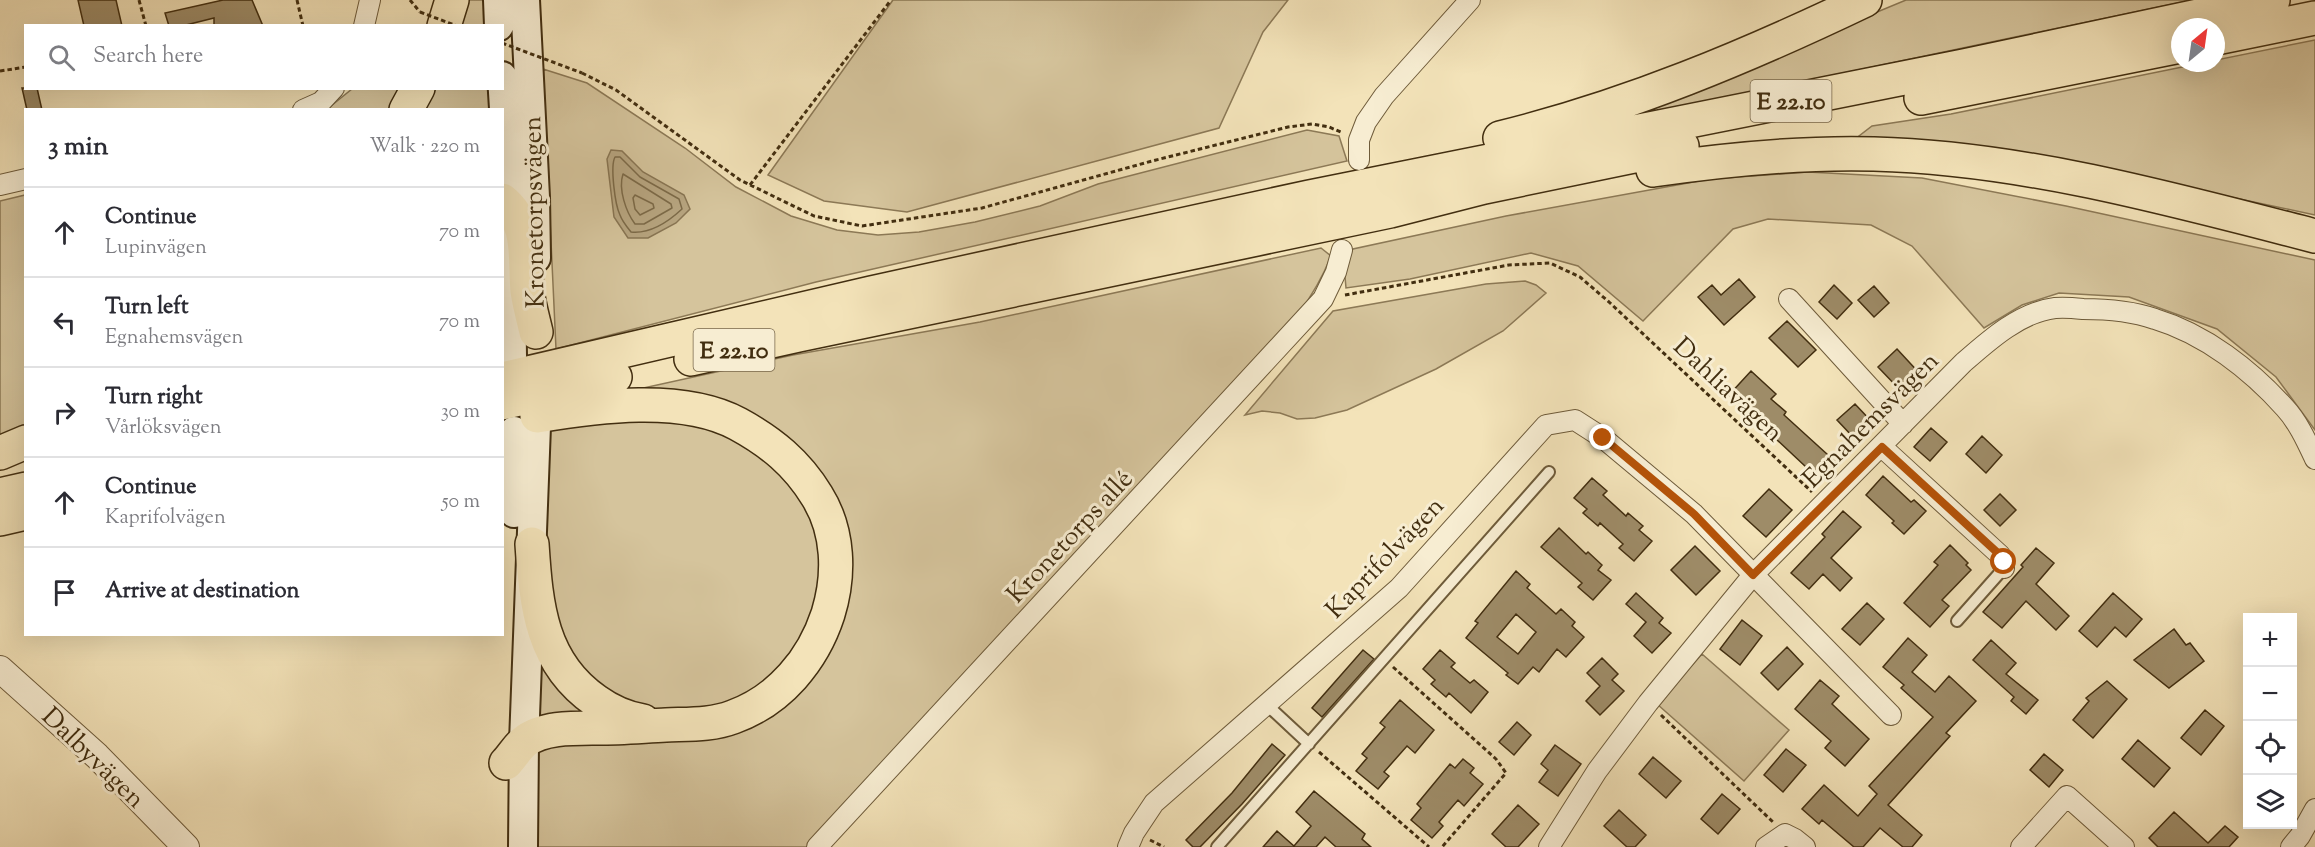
<!DOCTYPE html>
<meta charset="utf-8">
<style>
:root{--surface:#fff;--page:#f7f7f7;--text:#2b2b33;--muted:#7c7c81;--line:#e1e1e2}
body{margin:0;font-family:"Sorts Mill Goudy",serif;background:var(--page);color:var(--text)}
.controls{position:absolute;right:18px;bottom:18px;display:grid;overflow:hidden;border-radius:0px;box-shadow:0 6px 24px #0002}
.controls button{width:54px;height:54px;display:grid;place-items:center;padding:0;border:0;border-bottom:2px solid var(--line);background:var(--surface);color:var(--text);font:30px sans-serif}
.compass{position:absolute;left:2171px;top:18px;width:54px;height:54px;border-radius:50%;background:var(--surface);box-shadow:0 6px 24px #0002;rotate:29deg}
.stop{position:absolute;width:18px;height:18px;margin:-14px;border:4px solid #b45309;border-radius:50%;background:#fff}
.stop.end{background:#b45309;border-color:#fff;box-shadow:0 2px 6px #0008}
.list{margin:0;padding:0;list-style:none}
h2{display:flex;justify-content:space-between;align-items:center;height:78px;margin:0;padding:0 24px;font-size:26px}
h2 small{font-size:20px;font-weight:400;color:var(--muted)}
.list li{display:grid;grid-template-columns:39px 1fr auto;gap:18px;align-items:center;box-sizing:border-box;height:90px;padding:0 24px;border-top:2px solid var(--line)}
.list b{display:block;font-size:22px;white-space:nowrap}
.list p{margin:0;font-size:20px;white-space:nowrap;color:var(--muted)}
.list em{font-size:20px;font-style:normal;color:var(--muted)}
.icon{flex:none;width:33px;height:33px;fill:none;stroke:currentColor;stroke-width:2;stroke-linecap:round;stroke-linejoin:round}
.map{position:relative;flex:none;width:2315px;height:847px;overflow:hidden}
.search{position:absolute;background:var(--surface);box-shadow:0 6px 24px #0002;left:24px;top:24px;width:480px;height:66px;display:flex;align-items:center;gap:15px;box-sizing:border-box;padding:0 21px;border-radius:0px;color:var(--muted);font-size:22px}
.panel{position:absolute;background:var(--surface);box-shadow:0 6px 24px #0002;left:24px;top:108px;width:480px;height:528px;border-radius:0px}
.map>svg:first-child{display:block}
</style>
<div class="map">
<svg width="2315" height="847" viewBox="0 0 2315 847">
<rect width="100%" height="100%" fill="#f3e3b9"/>
<filter id="stains"><feTurbulence type="fractalNoise" baseFrequency=".00333" numOctaves="4"/><feColorMatrix values="0 0 0 0 .2 0 0 0 0 .09 0 0 0 0 .02 0 0 0 .5 -.17"/></filter>
<radialGradient id="worn" r=".72"><stop offset=".6" stop-color="#630" stop-opacity="0"/><stop offset="1" stop-color="#630" stop-opacity=".3"/></radialGradient>
<path fill="#d5c49c" stroke="#8c7956" stroke-width="1.5" d="M464 0H489L490 25 457 26Z
M893 0H1288L1263 32 1219 128 907 212 824 201 768 175Z
M1906 0H2192L1590 126 1730 73Z
M2315 40V215L2216 194 1868 143 1859 136 1872 126 1951 114 2202 63H2216V60Z
M543 69 587 83 685 148 736 187 791 216 837 230 878 235 919 232 975 222 1040 206 1098 184 1307 130 1339 136 1347 161 816 282 556 349Z
M352 89H404L391 109 326 110Z
M435 89H494L495 109 424 110Z
M1808 172 1922 178 2066 206 2315 260V430L2276 377 2217 329 2129 297 2059 293 2022 305 1984 328 1912 246 1871 225 1768 219 1733 229 1643 321 1578 266 1531 253 1410 279 1346 288 1344 265 1353 249 1506 216 1710 179Z
M25 195V432L0 444V201Z
M1321 248 1331 256C1322 279 1311 297 1297 316L807 847H531L537 746 713 731 842 608 795 450 598 398 793 355 980 322Z
M1525 281 1536 285 1546 293 1503 331 1436 369 1347 410 1315 418 1297 419 1280 413 1262 411 1245 415 1333 311 1486 284Z
M614 415 709 422 798 480 826 550 807 643 753 698 676 717 611 699 563 649 545 555 550 426Z
M535 631 608 718 531 726Z
M1702 654 1789 730 1744 781 1657 704Z"/>
<path fill="#b7a580" stroke="#887553" stroke-width="1.5" d="M611 150 622 151 643 172 684 195 690 209 676 223 648 238H628L614 217 607 159Z"/>
<g fill="none" stroke-linecap="round" stroke-linejoin="round">
<path stroke="#7c6a48" stroke-width="1.5" d="M615 157H620L640 177 679 199 682 209C668 222 650 234 631 232 627 227 622 221 620 215 615 205 610 166 615 157Z
M623 174 671 204 672 208 644 224H635C626 212 618 189 623 174Z
M635 195 653 204 654 208 640 215 635 209 633 198Z"/>
</g>
<path fill="#9e8c68" stroke="#422e10" stroke-width="1.5" fill-rule="evenodd" d="M78 0H116L122 26H84Z
M223 0H252L263 26H214V18L182 26H169L165 13Z
M22 88H37L42 110H27Z
M1739 279 1755 297 1724 325 1698 297 1712 285 1721 295Z
M1834 285 1852 303 1837 319 1819 302Z
M1874 286 1889 303 1874 317 1858 300Z
M1787 321 1816 350 1798 367 1769 338Z
M1897 349 1921 375 1902 392 1878 367Z
M1751 371 1776 394 1771 399 1786 412 1784 415 1839 465 1822 482 1729 395Z
M1855 404 1871 421 1853 437 1837 420Z
M1931 428 1947 442 1930 461 1914 447Z
M1982 436 2002 455 1986 473 1966 454Z
M1883 476 1911 502 1914 500 1926 511 1904 534 1892 523 1894 521 1866 495Z
M1592 478 1607 491 1603 495 1626 516 1628 513 1643 526 1639 530 1652 541 1634 561 1619 548 1623 544 1600 523 1598 526 1583 513 1587 509 1574 498Z
M1769 489 1792 510 1766 537 1743 516Z
M2000 494 2016 510 2000 526 1984 510Z
M1843 511 1861 527 1831 558 1852 578 1840 591 1823 574 1809 589 1791 573 1825 537 1822 534Z
M1559 528 1586 554 1588 552 1602 565 1598 570 1611 580 1593 600 1578 587 1582 583 1541 547Z
M1950 545 1968 563 1966 565 1971 570 1942 600 1949 606 1930 627 1904 603 1938 565 1934 562Z
M1695 546 1720 571 1696 595 1671 570Z
M2036 548 2054 563 2036 584 2069 616 2056 630 2026 601 2002 628 1983 612 2023 567 2021 565Z
M1516 571 1530 584 1527 588 1556 614 1561 609 1575 622 1572 626 1584 637 1566 657 1557 649 1539 672 1533 667 1518 684 1506 675 1508 673 1466 638 1478 623 1475 621ZM1516 614 1536 632 1518 654 1497 637Z
M1636 593 1663 618 1659 623 1671 633 1652 653 1634 636 1646 622 1626 604Z
M2113 593 2142 619 2126 637 2115 627 2097 647 2079 631Z
M1867 603 1884 619 1860 645 1842 629Z
M1742 620 1762 636 1740 665 1720 649Z
M2174 629 2186 645 2190 643 2204 661 2169 688 2134 660Z
M1908 638 1927 655 1912 672 1935 692 1949 676 1976 701 1946 733 1950 736 1888 805 1922 835 1912 847H1903L1880 828 1863 847H1854L1822 820 1819 824 1802 809 1824 785 1858 816 1877 794 1869 786 1933 717 1901 688 1904 685 1883 667Z
M1991 640 2016 663 2006 674 2038 700 2026 714 2011 701 2014 697 1973 660Z
M1787 647 1803 664 1778 690 1761 673Z
M1363 650 1374 659 1322 717 1312 708Z
M1440 650 1455 663 1451 667 1470 683 1474 680 1488 692 1471 713 1449 693 1446 697 1431 684 1435 680 1423 669Z
M1602 658 1618 674 1612 680 1624 691 1600 715 1586 701 1600 686 1587 673Z
M1820 680 1839 696 1832 704 1869 739 1845 766 1825 748 1831 741 1795 709Z
M2107 681 2127 699 2093 738 2073 720 2089 701 2086 698Z
M1400 700 1434 730 1415 753 1407 746 1384 772 1389 776 1378 789 1356 771 1367 758 1362 754 1385 727 1380 723Z
M2205 710 2224 726 2201 755 2181 738Z
M1517 722 1531 735 1514 755 1499 742Z
M2138 740 2170 768 2154 787 2122 759Z
M1272 744 1285 755 1242 804 1200 847H1193L1186 840 1232 793Z
M1555 745 1581 764 1558 796 1539 782 1548 770 1541 764Z
M1786 749 1806 765 1783 792 1764 775Z
M2044 754 2063 770 2049 787 2030 770Z
M1653 757 1681 781 1666 798 1639 774Z
M1463 759 1474 768 1470 773 1483 784 1464 806 1458 800 1439 822 1443 826 1432 838 1411 820 1421 808 1417 804 1450 764 1455 768Z
M1314 791 1365 834 1362 839 1371 847H1336L1325 837 1316 847H1263L1277 831 1294 846 1311 826 1296 812Z
M1722 794 1740 809 1718 834 1701 819Z
M1518 805 1539 824 1518 847H1506L1492 834Z
M1619 810 1646 835 1635 847H1627L1604 826Z
M2174 812 2208 843 2225 826 2238 837 2229 847H2158L2149 838Z"/>
<g fill="none" stroke-linecap="round" stroke-linejoin="round">
<g stroke="#6e5b3a" stroke-width="14">
<path id="service" d="M1957 621 2004 568
M1267 705 1309 744
M1217 847 1549 472"/>
</g>
<g stroke="#6e5b3a" stroke-width="22">
<path id="minor" d="M364 26 370 0
M303 110 321 102 334 88
M1359 160V140L1366 122 1384 96 1470 0
M0 185 26 179
M1789 299 1903 424
M1882 447 2000 555 2004 568
M817 847 1323 299 1336 272 1342 250
M1128 847 1134 833 1154 803 1399 588 1546 425 1575 420 1603 438 1694 514 1891 715
M1549 847 1597 771 1648 703 1753 575 1963 363C1988 341 2020 312 2055 308 2064 307 2074 308 2083 309 2106 309 2132 311 2155 319 2205 334 2251 370 2285 408 2298 422 2307 442 2315 459
M1766 847 1785 834 1795 839 1805 847
M2021 847 2067 796 2124 847
M2291 847 2300 836 2315 809"/>
</g>
<g stroke="#6e5b3a" stroke-width="28">
<path id="tertiary" d="M0 669 97 756 186 847"/>
</g>
<g stroke="#422e10" stroke-width="32">
<path id="secondary" d="M498 0 499 26
M525 0 535 197 536 258
M502 76 510 207 512 356
M514 431V513
M523 847 524 742 536 426"/>
</g>
<g stroke="#422e10" stroke-width="36">
<path id="motorway" d="M444 26 452 0
M2216 38 2315 18
M1921 98 2180 46
M406 110 418 88
M1500 138C1627 107 1748 56 1865 0
M1653 170C1723 160 1803 152 1874 154 2024 158 2172 199 2315 236
M502 200C531 223 524 258 527 291 529 305 533 319 536 332
M691 359 799 335 1390 211 1484 187 1682 146
M502 379 871 293 1309 197 1964 66 2273 0
M502 403 615 377
M0 453 26 442
M0 495 26 489
M0 519 26 513
M532 544C536 606 541 663 596 701 610 711 625 718 643 721
M506 763C512 757 517 748 524 742 542 727 575 728 598 728 621 728 644 726 666 725 689 724 712 725 733 717 780 700 813 660 828 614 840 575 839 531 817 496 797 463 771 442 738 424 683 394 596 406 537 416"/>
</g>
<path stroke="#422e10" stroke-width="3" stroke-dasharray="4.5 3" stroke-linecap="butt" d="M139 0 146 26
M297 0 303 26
M410 0 420 12
M0 71 26 67
M582 73 616 90 740 180 814 216 862 226 982 208 1152 161 1288 127 1312 124 1329 127 1343 133
M750 185 891 0
M1345 295 1509 265 1550 263 1580 277 1609 302 1812 492
M1393 667 1496 759 1506 773 1442 847
M1661 715 1773 822
M1319 752 1429 847
M1150 840 1164 847"/>
<use href="#service" stroke="#f7edd2" stroke-width="10"/>
<use href="#minor" stroke="#f7edd2" stroke-width="20"/>
<use href="#tertiary" stroke="#f7edd2" stroke-width="26"/>
<use href="#secondary" stroke="#f7edd2" stroke-width="28"/>
<use href="#motorway" stroke="#f3e3b9" stroke-width="33"/>
<path stroke="#422e10" stroke-width="3" stroke-dasharray="4.5 3" stroke-linecap="butt" d="M420 12 457 26
M502 43 582 73"/>
</g>
<g fill="none" stroke-linecap="round" stroke-linejoin="round">
<path stroke="#b45309" stroke-width="8" d="M1603 438 1694 514 1753 575 1882 447 2000 555 2004 562"/>
</g>
<g text-anchor="middle" stroke-width="6" stroke-linejoin="round" paint-order="stroke">
<g fill="#f7edd2" stroke="#78674a" stroke-width="1.5">
<rect x="1750.5" y="80" width="81" height="42" rx="4.5"/>
<rect x="693.5" y="329" width="81" height="42" rx="4.5"/>
</g>
<g font-size="24" font-weight="bold" fill="#422e10">
<text x="1791" y="109">E 22.10</text>
<text x="734" y="358">E 22.10</text>
</g>
<g font-size="26" fill="#422e10" stroke="#f7edd2">
<text transform="translate(533 212) rotate(-91)" y="9">Kronetorpsvägen</text>
<text transform="translate(1729 389) rotate(43)" y="9">Dahliavägen</text>
<text transform="translate(1870 419) rotate(-45)" y="9">Egnahemsvägen</text>
<text transform="translate(1069 536) rotate(-47)" y="9">Kronetorps allé</text>
<text transform="translate(1384 557) rotate(-46)" y="9">Kaprifolvägen</text>
<text transform="translate(94 757) rotate(44)" y="9">Dalbyvägen</text>
</g>
</g>
<rect width="100%" height="100%" filter="url(#stains)"/>
<rect width="100%" height="100%" fill="url(#worn)"/>
</svg>
<div class="controls">
<button>+</button>
<button>−</button>
<button><svg class="icon" aria-label="locate" viewBox="0 0 24 24"><circle cx="12" cy="12" r="6"/><path d="M12 2v4M12 18v4M2 12h4M18 12h4"/></svg></button>
<button><svg class="icon" aria-label="layers" viewBox="0 0 24 24"><path d="M12 4l9 5-9 5-9-5zM3 14l9 5 9-5"/></svg></button>
</div>
<svg class="compass" viewBox="-18 -18 36 36"><path d="M0-13l5 13h-10z" fill="#e53935"/><path d="M0 13l5-13h-10z" fill="#7c7c81"/></svg>
<div class="stop" style="left:2004px;top:562px"></div>
<div class="stop end" style="left:1603px;top:438px"></div>
<div class="search"><svg class="icon" aria-label="search" viewBox="0 0 24 24"><circle cx="10" cy="10" r="6"/><path d="M15 15l6 6"/></svg>Search here</div>
<section class="panel">
<h2>3 min<small>Walk · 220 m</small></h2>
<ul class="list">
<li><svg class="icon" aria-label="ahead" viewBox="0 0 24 24"><path d="M12 20V5M6 11l6-6 6 6"/></svg><div><b>Continue</b><p>Lupinvägen</p></div><em>70 m</em></li>
<li><svg class="icon" aria-label="left" viewBox="0 0 24 24"><path d="M17 20v-9H6M10 6l-5 5 5 5"/></svg><div><b>Turn left</b><p>Egnahemsvägen</p></div><em>70 m</em></li>
<li><svg class="icon" aria-label="right" viewBox="0 0 24 24"><path d="M7 20v-9h11M14 6l5 5-5 5"/></svg><div><b>Turn right</b><p>Vårlöksvägen</p></div><em>30 m</em></li>
<li><svg class="icon" aria-label="ahead" viewBox="0 0 24 24"><path d="M12 20V5M6 11l6-6 6 6"/></svg><div><b>Continue</b><p>Kaprifolvägen</p></div><em>50 m</em></li>
<li><svg class="icon" aria-label="arrive" viewBox="0 0 24 24"><path d="M6 21V4h12l-3 4 3 4H6"/></svg><div><b>Arrive at destination</b></div></li>
</ul>
</section>
</div>
